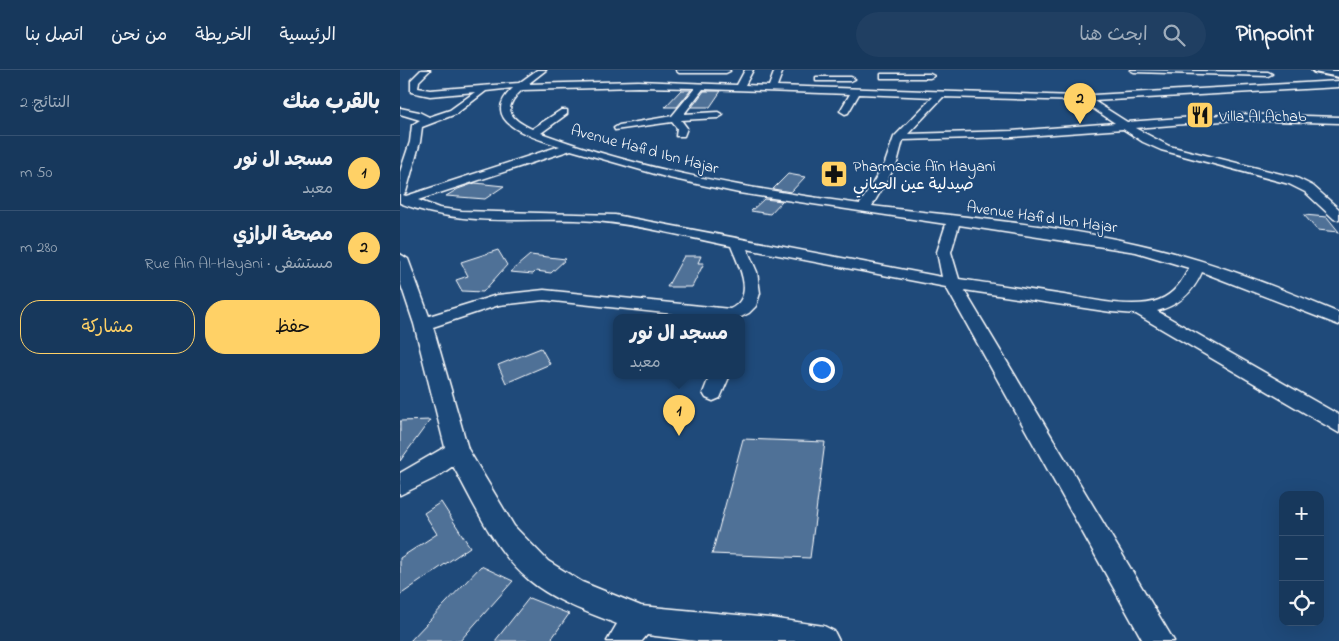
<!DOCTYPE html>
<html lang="ar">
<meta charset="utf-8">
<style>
:root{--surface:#17385c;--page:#203f62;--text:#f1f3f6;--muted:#9eacbb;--line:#365272;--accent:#ffd166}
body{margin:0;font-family:"Indie Flower","Playpen Sans Arabic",sans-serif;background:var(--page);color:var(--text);direction:rtl}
.controls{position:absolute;right:15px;bottom:15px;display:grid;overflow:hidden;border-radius:10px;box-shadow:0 5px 20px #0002}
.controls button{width:45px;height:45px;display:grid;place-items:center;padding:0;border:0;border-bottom:1px solid var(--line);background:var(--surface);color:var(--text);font:25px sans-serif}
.you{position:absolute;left:421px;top:299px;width:18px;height:18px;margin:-12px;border:4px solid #fff;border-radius:50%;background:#1a73e8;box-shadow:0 0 0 8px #1a73e833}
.badge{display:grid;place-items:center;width:32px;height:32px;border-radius:50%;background:var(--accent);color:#111;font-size:16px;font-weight:700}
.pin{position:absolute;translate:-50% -41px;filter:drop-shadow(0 1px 2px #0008)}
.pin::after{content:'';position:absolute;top:26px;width:18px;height:15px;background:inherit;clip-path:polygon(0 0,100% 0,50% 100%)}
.popup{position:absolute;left:213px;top:244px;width:132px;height:65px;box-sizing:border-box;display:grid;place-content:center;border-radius:10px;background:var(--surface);filter:drop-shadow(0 1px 4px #0005);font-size:16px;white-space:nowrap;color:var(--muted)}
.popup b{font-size:19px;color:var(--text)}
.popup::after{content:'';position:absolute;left:50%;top:100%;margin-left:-10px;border:10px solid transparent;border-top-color:var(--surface)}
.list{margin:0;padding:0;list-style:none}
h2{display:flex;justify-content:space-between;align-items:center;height:65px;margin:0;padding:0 20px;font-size:21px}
h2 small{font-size:16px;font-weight:400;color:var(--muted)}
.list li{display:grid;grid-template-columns:32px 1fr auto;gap:15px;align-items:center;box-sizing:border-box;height:75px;padding:0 20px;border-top:1px solid var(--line)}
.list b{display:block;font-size:19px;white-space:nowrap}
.list p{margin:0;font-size:16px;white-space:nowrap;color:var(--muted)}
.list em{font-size:16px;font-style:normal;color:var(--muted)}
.actions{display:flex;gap:10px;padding:15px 20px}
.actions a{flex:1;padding:11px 0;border:1px solid var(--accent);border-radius:20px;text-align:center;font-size:18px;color:var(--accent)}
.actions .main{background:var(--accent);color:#111}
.icon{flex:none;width:28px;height:28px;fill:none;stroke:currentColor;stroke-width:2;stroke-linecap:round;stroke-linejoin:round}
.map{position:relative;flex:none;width:939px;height:571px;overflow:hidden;direction:ltr}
header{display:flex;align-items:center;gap:30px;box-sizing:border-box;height:70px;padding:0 25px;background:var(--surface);border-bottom:1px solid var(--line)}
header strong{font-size:24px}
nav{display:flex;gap:28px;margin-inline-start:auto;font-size:18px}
.search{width:350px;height:45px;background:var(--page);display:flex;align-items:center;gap:12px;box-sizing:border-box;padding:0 18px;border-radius:28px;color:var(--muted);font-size:19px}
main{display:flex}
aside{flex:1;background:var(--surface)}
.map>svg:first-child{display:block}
</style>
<header>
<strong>Pinpoint</strong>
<div class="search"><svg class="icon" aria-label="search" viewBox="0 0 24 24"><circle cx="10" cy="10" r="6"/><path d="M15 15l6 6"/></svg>ابحث هنا</div>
<nav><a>الرئيسية</a><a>الخريطة</a><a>من نحن</a><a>اتصل بنا</a></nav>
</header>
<main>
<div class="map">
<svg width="939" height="571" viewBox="0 0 939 571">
<rect width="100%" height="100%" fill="#1f4a7a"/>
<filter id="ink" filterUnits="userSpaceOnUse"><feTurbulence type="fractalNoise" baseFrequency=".02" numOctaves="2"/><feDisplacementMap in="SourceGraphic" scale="10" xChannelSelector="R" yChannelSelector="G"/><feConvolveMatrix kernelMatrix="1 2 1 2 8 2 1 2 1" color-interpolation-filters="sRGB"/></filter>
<g filter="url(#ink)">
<path fill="#507197" stroke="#fff" d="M281 20H291L277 37H265Z
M304 21H321L310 37H292Z
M388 104 405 107 391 122 373 119Z
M75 113 104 116 85 129 46 126 58 119Z
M364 129 382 131 370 144 351 141Z
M904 145 927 147 939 162 917 160Z
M98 180 107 195 83 222 62 221 56 210 68 206 61 192Z
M130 185 166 189 151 203 136 201 133 204 110 202Z
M284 186H301L298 193H304L292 217H267Z
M141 278 150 294 106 313 98 295Z
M30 350 0 391V351Z
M343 369 425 372 410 488 312 484Z
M41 432 70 477 0 525V488L37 464 24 443Z
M81 496 113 511 60 571H10Z
M129 528 169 544 150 571H95Z"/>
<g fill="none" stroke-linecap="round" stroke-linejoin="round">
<g stroke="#fff" stroke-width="3">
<path id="street" d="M21 0H30L19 11 18 18 30 20 119 13 137 0H146L128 14 238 11 337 15 345 0H353L345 15 369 16 375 0H383L377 16 676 26 939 11V17L694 31 727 52 835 44 939 47V53L835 50 735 58 769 76 897 108 913 116 939 139V150L934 149 905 122 889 114 761 80 743 72 723 59 612 67 503 70 497 93 472 136C560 147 651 154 738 174 807 189 874 216 939 243V255L802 202C793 223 779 235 757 241L939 345V363L736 244 711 242 564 220 774 571H743L546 217 347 179 357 202 360 223 356 236 349 243 341 247H302L144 230 99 235 33 257 68 379 114 456 148 491 182 512 241 536 370 548 424 556 434 561 439 571H296L247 565 242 571H207L217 554C187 542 154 531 129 510 94 481 75 435 53 396L37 407 0 425V403L45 377 14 254 0 212V184L8 189 29 246 97 225 144 220 330 239C356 227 339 196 331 176 286 167 241 155 196 151 127 146 66 159 0 133V102L10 72 12 55 20 50 0 44V38L19 42 29 47 50 40 75 22 30 26 11 22V10ZM238 17 295 18 272 46 219 55 214 58 215 60 272 52 277 58 276 66H284L287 58 281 50 318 48 323 45 318 42 284 44 303 19 450 24 440 41 445 44 448 43 459 24 533 27 494 67 485 93 460 134C352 119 243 101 141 63L167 44V40H161L132 59C110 49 101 39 122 20ZM113 18C76 52 134 68 160 76L6 126 3 125 6 122 20 72 22 57 56 44 86 21ZM543 27 682 31 715 53 612 61 508 64ZM171 80 269 108 339 123 546 154 537 182 542 207 215 145 62 141 39 138 18 130ZM559 155 736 182 789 198C782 212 774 224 759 230 734 240 690 229 664 225 629 220 594 214 559 209L551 182Z
M276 0H329L330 1 326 3H279Z
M730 0 868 2 872 4 868 6 734 2Z
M484 4H530L534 6 530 8H481V4Z
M416 7H451L455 9 451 11H416Z
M310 305H330L320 328 313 331 306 328 303 323Z"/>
</g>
<g stroke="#fff" stroke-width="4">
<path id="secondary" d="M912 0 939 1V7L914 2Z"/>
</g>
<use href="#street" fill="#1f4a7a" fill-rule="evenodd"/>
<use href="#secondary" fill="#1f4a7a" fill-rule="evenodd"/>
</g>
</g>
<defs>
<g id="restaurant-square" transform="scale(1.4375)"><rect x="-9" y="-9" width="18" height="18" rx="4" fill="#ffd166" stroke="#1f4a7a"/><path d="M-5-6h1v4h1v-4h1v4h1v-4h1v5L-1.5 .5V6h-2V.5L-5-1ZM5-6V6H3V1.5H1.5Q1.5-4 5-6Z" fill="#111"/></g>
<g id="pharmacy-square" transform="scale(1.4375)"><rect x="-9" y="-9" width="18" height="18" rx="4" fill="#ffd166" stroke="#1f4a7a"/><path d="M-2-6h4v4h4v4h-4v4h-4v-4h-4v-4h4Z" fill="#111"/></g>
</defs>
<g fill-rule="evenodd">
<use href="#restaurant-square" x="800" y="45"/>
<use href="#pharmacy-square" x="434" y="104"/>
</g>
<g text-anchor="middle" stroke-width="4" stroke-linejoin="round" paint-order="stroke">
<g font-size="16" fill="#fff" stroke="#1f4a7a" text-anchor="start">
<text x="819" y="51">Villa Al Achab</text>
<text x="453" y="101">Pharmacie Aïn Hayani<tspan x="453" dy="18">صيدلية عين الحياني</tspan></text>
</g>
<g font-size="16" fill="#fff" stroke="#1f4a7a">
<text transform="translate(245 78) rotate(15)" y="6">Avenue Hafid Ibn Hajar</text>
<text transform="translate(642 146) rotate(8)" y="6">Avenue Hafid Ibn Hajar</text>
</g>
</g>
</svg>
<div class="controls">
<button>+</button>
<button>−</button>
<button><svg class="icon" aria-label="locate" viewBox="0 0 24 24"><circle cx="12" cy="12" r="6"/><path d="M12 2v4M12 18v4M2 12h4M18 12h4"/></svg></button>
</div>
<div class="you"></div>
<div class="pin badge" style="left:279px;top:366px">1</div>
<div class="popup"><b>مسجد ال نور</b>معبد</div>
<div class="pin badge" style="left:680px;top:54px">2</div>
</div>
<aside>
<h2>بالقرب منك<small>النتائج: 2</small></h2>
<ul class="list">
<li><span class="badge">1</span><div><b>مسجد ال نور</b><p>معبد</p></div><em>50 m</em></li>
<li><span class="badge">2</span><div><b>مصحة الرازي</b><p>مستشفى · Rue Ain Al-Hayani</p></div><em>280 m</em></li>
</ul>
<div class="actions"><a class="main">حفظ</a><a>مشاركة</a></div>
</aside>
</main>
